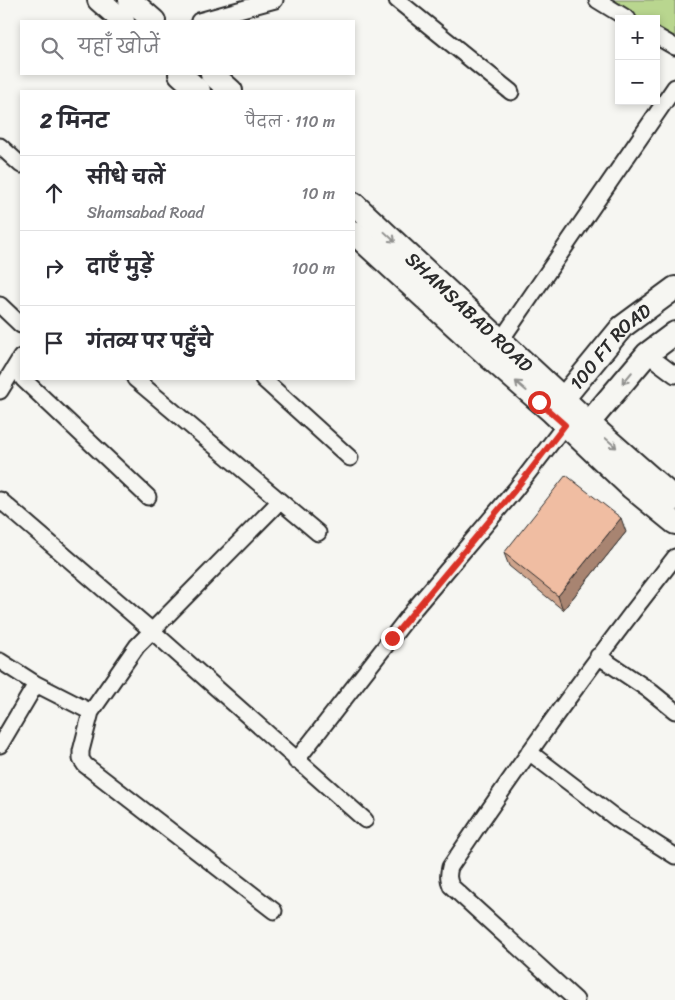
<!DOCTYPE html>
<html lang="hi">
<meta charset="utf-8">
<style>
:root{--surface:#fff;--page:#f2f2f3;--text:#2b2b33;--muted:#7c7c81;--line:#e1e1e2}
body{margin:0;font-family:Sriracha,"Playpen Sans Deva",sans-serif;background:var(--page);color:var(--text)}
.controls{position:absolute;right:15px;top:15px;display:grid;overflow:hidden;border-radius:0px;box-shadow:0 2px 8px #0003}
.controls button{width:45px;height:45px;display:grid;place-items:center;padding:0;border:0;border-bottom:1px solid var(--line);background:var(--surface);color:var(--text);font:25px sans-serif}
.stop{position:absolute;width:15px;height:15px;margin:-11px;border:4px solid #d93025;border-radius:50%;background:#fff}
.stop.end{background:#d93025;border-color:#fff;box-shadow:0 1px 5px #0008}
.list{margin:0;padding:0;list-style:none}
h2{display:flex;justify-content:space-between;align-items:center;height:65px;margin:0;padding:0 20px;font-size:21px}
h2 small{font-size:16px;font-weight:400;color:var(--muted)}
.list li{display:grid;grid-template-columns:32px 1fr auto;gap:15px;align-items:center;box-sizing:border-box;height:75px;padding:0 20px;border-top:1px solid var(--line)}
.list b{display:block;font-size:19px;white-space:nowrap}
.list p{margin:0;font-size:16px;white-space:nowrap;color:var(--muted)}
.list em{font-size:16px;font-style:normal;color:var(--muted)}
.icon{flex:none;width:28px;height:28px;fill:none;stroke:currentColor;stroke-width:2;stroke-linecap:round;stroke-linejoin:round}
.map{position:relative;flex:none;width:675px;height:1000px;overflow:hidden}
.search{position:absolute;background:var(--surface);box-shadow:0 2px 8px #0003;left:20px;top:20px;width:335px;height:55px;display:flex;align-items:center;gap:12px;box-sizing:border-box;padding:0 18px;border-radius:0px;color:var(--muted);font-size:19px}
.panel{position:absolute;background:var(--surface);box-shadow:0 2px 8px #0003;left:20px;top:90px;width:335px;height:290px;border-radius:0px}
.map>svg:first-child{display:block}
</style>
<div class="map">
<svg width="675" height="1000" viewBox="0 0 675 1000">
<rect width="100%" height="100%" fill="#f6f6f2"/>
<filter id="ink" filterUnits="userSpaceOnUse"><feTurbulence type="fractalNoise" baseFrequency=".02" numOctaves="2"/><feDisplacementMap in="SourceGraphic" scale="10" xChannelSelector="R" yChannelSelector="G"/><feConvolveMatrix kernelMatrix="1 2 1 2 8 2 1 2 1" color-interpolation-filters="sRGB"/></filter>
<g filter="url(#ink)">
<path fill="#b9d68f" stroke="#72805d" d="M598 0H675V45L656 34V19H630Z"/>
<g fill="none" stroke-linecap="round" stroke-linejoin="round">
<g stroke="#2b2b2b" stroke-width="19">
<path id="street" d="M397 0 511 92
M597 0 628 19
M199 21 275 0
M656 36 675 47
M0 146 21 165
M0 305 21 325
M501 340 675 87
M647 354 675 375
M23 379 148 497
M135 379 318 533
M263 379 350 458
M0 391 21 357
M0 500 151 630 365 820
M598 656 649 690 675 711
M0 661 36 684 91 712
M0 745 36 684
M529 752 617 819 675 856
M296 761 415 608 515 490 565 425
M274 911 85 765 81 759V751L91 712 137 646 279 502
M576 1000 451 886C448 879 448 875 450 867 521 761 596 658 675 557"/>
</g>
<g stroke="#2b2b2b" stroke-width="26">
<g id="secondary">
<path d="M99 0 123 21"/>
<path d="M130 0 154 21"/>
<path d="M180 74 199 91"/>
<path d="M212 74 231 91"/>
<path id="s1" d="M354 204 600 433 675 499"/>
<path d="M354 233 489 357 552 412 632 488 675 523"/>
<path id="s2" d="M554 410 622 327 675 288"/>
<path d="M580 433 647 354 675 333"/>
</g>
</g>
<use href="#street" stroke="#f6f6f2" stroke-width="15"/>
<use href="#secondary" stroke="#f6f6f2" stroke-width="22"/>
</g>
<path fill="#cea38b" stroke="#2b2b2b" d="M626 532 563 610 509 566 504 553Z"/>
<path fill="#a88471" stroke="#2b2b2b" d="M621 518 626 532 563 610 558 596Z"/>
<path fill="#f0bda2" stroke="#2b2b2b" d="M566 475 621 518 558 596 504 553Z"/>
<defs><path id="oneway-shaft" d="M-6 0H5M1.5-3L5.5 0L1.5 3" fill="none" stroke-width="1.6" stroke-linecap="round" stroke-linejoin="round" transform="scale(1.25)"/></defs>
<g stroke="#90908e">
<use href="#oneway-shaft" transform="translate(390 237) rotate(43)"/>
<use href="#oneway-shaft" transform="translate(627 378) rotate(130)"/>
<use href="#oneway-shaft" transform="translate(521 386) rotate(-139)"/>
<use href="#oneway-shaft" transform="translate(611 443) rotate(41)"/>
</g>
</g>
<g fill="none" stroke-linecap="round" stroke-linejoin="round" filter="url(#ink)">
<path stroke="#d93025" stroke-width="6" d="M392 638 515 490 565 425 539 402"/>
</g>
<g text-anchor="middle" stroke-width="5" stroke-linejoin="round" paint-order="stroke">
<g font-size="19" fill="#2b2b2b" stroke="#f6f6f2">
<text dy="7" stroke="none"><textPath href="#s1" startOffset="158">SHAMSABAD ROAD</textPath></text>
<text dy="7" stroke="none"><textPath href="#s2" startOffset="85">100 FT ROAD</textPath></text>
</g>
</g>
</svg>
<div class="controls">
<button>+</button>
<button>−</button>
</div>
<div class="stop" style="left:539px;top:402px"></div>
<div class="stop end" style="left:392px;top:638px"></div>
<div class="search"><svg class="icon" aria-label="search" viewBox="0 0 24 24"><circle cx="10" cy="10" r="6"/><path d="M15 15l6 6"/></svg>यहाँ खोजें</div>
<section class="panel">
<h2>2 मिनट<small>पैदल · 110 m</small></h2>
<ul class="list">
<li><svg class="icon" aria-label="ahead" viewBox="0 0 24 24"><path d="M12 20V5M6 11l6-6 6 6"/></svg><div><b>सीधे चलें</b><p>Shamsabad Road</p></div><em>10 m</em></li>
<li><svg class="icon" aria-label="right" viewBox="0 0 24 24"><path d="M7 20v-9h11M14 6l5 5-5 5"/></svg><div><b>दाएँ मुड़ें</b></div><em>100 m</em></li>
<li><svg class="icon" aria-label="arrive" viewBox="0 0 24 24"><path d="M6 21V4h12l-3 4 3 4H6"/></svg><div><b>गंतव्य पर पहुँचे</b></div></li>
</ul>
</section>
</div>
